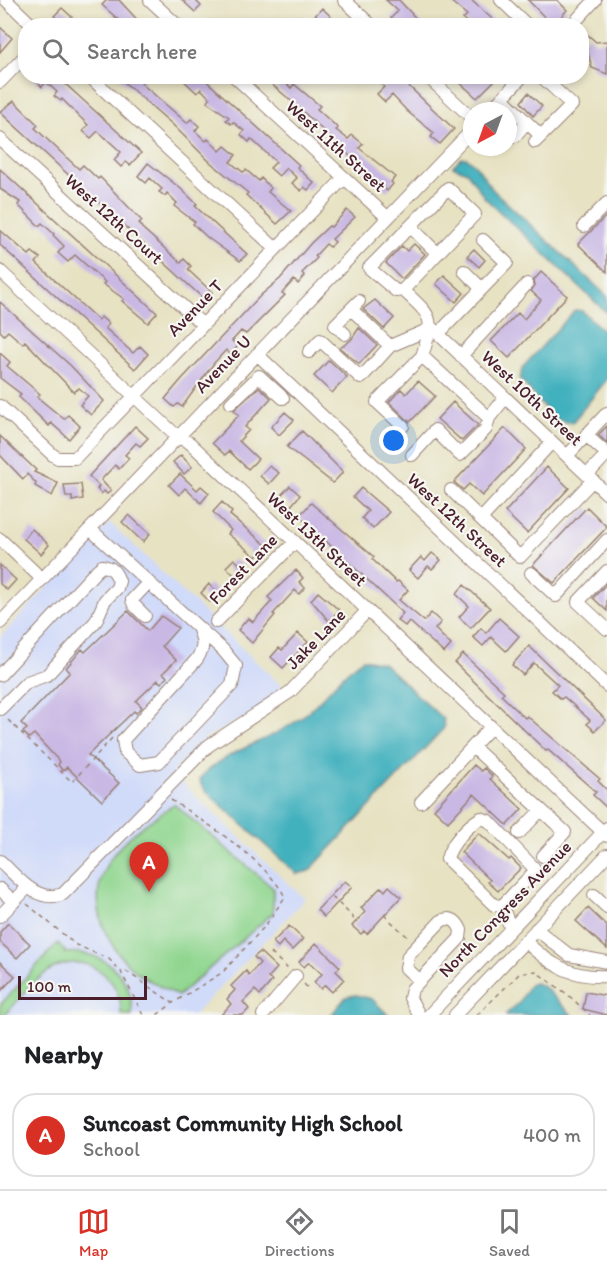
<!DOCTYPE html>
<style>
:root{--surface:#fff;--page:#f2f2f2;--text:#202124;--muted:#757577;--line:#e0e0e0;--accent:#d93025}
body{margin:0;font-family:Itim,sans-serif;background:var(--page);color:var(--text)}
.compass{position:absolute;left:463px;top:102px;width:54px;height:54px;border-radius:50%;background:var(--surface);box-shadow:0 3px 9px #0003;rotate:221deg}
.scale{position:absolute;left:18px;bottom:15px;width:129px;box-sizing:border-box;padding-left:6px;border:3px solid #4a1f2b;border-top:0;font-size:16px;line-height:21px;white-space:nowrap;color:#4a1f2b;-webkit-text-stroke:4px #f6f6f2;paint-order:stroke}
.you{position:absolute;left:394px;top:441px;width:21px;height:21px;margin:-15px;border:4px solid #fff;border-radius:50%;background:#1a73e8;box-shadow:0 0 0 9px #1a73e833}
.badge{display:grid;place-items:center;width:39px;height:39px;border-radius:50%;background:var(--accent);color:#fff;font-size:20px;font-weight:700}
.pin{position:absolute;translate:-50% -50px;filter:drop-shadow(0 2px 3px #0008)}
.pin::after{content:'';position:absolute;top:32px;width:21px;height:18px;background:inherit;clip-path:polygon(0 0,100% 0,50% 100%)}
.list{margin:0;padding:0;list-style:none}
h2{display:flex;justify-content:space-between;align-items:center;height:78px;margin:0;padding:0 24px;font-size:26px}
h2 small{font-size:20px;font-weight:400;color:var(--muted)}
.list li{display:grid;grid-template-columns:39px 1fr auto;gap:18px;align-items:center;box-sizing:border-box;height:84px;margin:0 12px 12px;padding:0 12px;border:2px solid var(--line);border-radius:24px}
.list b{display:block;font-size:22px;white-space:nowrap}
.list p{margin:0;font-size:20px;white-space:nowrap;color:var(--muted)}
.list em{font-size:20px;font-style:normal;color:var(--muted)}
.icon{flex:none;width:33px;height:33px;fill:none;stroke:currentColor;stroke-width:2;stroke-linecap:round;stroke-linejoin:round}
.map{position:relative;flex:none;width:607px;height:1015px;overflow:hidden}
.search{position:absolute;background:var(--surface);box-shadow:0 3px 9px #0003;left:18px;right:18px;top:18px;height:66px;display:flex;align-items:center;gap:15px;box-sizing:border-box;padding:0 21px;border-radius:24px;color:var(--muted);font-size:22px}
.sheet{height:174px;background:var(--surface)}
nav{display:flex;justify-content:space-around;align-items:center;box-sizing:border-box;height:84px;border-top:2px solid var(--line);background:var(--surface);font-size:16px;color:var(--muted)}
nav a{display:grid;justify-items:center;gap:3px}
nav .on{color:var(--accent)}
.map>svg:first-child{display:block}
</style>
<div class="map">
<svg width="607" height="1015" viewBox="0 0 607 1015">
<rect width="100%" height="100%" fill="#f6f6f2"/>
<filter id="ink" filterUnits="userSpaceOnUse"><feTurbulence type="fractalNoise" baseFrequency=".0167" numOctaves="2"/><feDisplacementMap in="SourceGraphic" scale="12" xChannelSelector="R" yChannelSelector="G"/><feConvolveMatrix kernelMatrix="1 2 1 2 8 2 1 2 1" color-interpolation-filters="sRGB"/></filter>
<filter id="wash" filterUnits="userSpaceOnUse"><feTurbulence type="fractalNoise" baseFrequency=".008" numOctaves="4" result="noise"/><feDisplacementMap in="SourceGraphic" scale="24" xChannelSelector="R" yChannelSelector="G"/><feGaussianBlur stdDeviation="1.35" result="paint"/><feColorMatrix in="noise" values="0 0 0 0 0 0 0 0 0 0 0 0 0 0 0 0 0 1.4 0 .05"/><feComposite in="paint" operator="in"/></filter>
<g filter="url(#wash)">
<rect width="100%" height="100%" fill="#e7e2c2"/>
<path fill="#d0daf9" d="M109 522 284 688 264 708 207 737 173 772 195 796 305 899 194 1015H0V637Z"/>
<path fill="#90d68f" stroke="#6d7a5d" stroke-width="1.5" d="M174 804 273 888V913L178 996C164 988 147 981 135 971 99 939 83 890 117 850 133 831 155 818 174 804Z
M58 943 65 951 64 953C103 949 134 976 132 1015H121C123 978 86 950 52 969 34 979 19 1000 5 1015H0V1005Z"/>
<path fill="#42b1be" stroke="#466874" stroke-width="1.5" d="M461 158H467L477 167 493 190 607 296V313L485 198 467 172 453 166Z
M575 310 582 311 607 334V379L572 423 554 419 520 379 523 367Z
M363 659 383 663 443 719 444 728 309 871 297 874 208 793 201 785 200 778C227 750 264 743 295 722 321 705 337 676 363 659Z
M535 983 544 987 572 1015H505L519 1003 529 985Z
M356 995 372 999 388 1015H331L346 997Z"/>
<g id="blocks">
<path fill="#c9b8e4" d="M107 0H119L143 26H116L120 21 102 5Z
M182 0H195L201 6 195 12Z
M386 0H399L423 26H399L391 18 398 11Z
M449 0H471L500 26H471L463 19 467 15Z
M528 0H557L567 10 553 26Z
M62 8 73 18 79 26H65L54 16Z
M322 8 341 26H314L310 21Z
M0 27 12 38 0 52Z
M588 35 596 42 607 41V74L592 68 587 50 582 55V42Z
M31 76H54L59 82 61 80 141 153 130 165 126 162 121 167 114 160 121 152 98 131 91 138 83 131 88 125 62 99 61 101 54 96 57 92 46 82 42 87Z
M117 76H141L145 80 141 83 187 123 191 119 199 126 195 131 206 141 208 139 220 151 225 146 236 155 230 162 243 172 246 170 259 181 261 178 271 188 268 192 291 211 277 224 246 195 248 193 210 162 173 125Z
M179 76H201L299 165 297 167 314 183 308 190 304 187 301 191 292 183 297 178 286 168 279 176 270 168 276 162 251 139 249 142 241 135 244 131 233 122 231 124 226 120 229 117 207 102 210 98 201 89 197 93Z
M262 76H279L291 88 294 84 320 106 317 109 338 128 336 130 348 139 352 135 363 144 359 148 395 177 391 182 393 184 387 191 295 104Z
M373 76H398L454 129 440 144 431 137 434 133 408 112 392 95 385 102 377 94 384 87Z
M460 76H489L494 81 477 98 457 80Z
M528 93 542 106 533 116 521 102Z
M14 101 38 125 35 128 67 158 79 169 83 165 98 179 100 177 142 221 139 223 142 228 181 263 184 259 191 266 188 270 212 292 205 300 0 112Z
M148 163 180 188 197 204 195 206 247 254 240 261 208 238 193 224 195 222 174 206 177 203 167 193 165 196 159 192 162 189 150 178 146 183 138 176Z
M0 169 157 313 148 323 122 301 124 299 103 284 105 282 75 255 68 262 58 253 64 246 53 235 54 234 42 223 39 226 18 205 20 202 0 189Z
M347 210 355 217 332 239 335 242 330 247 326 244 315 256 317 258 302 273 305 276 298 284 294 280 282 293 285 295 246 334 241 331 232 341 238 346 230 354 226 350 214 363 182 407 178 404 174 407 165 399 181 380 261 295 280 279 311 243 329 226 331 227Z
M607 215V272L578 244Z
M0 230 29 255 32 252 40 258 36 263 98 320 101 317 109 324 105 328 133 353 140 346 148 354 135 369 0 245Z
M414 244 425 254 402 279 386 263 402 246 407 251Z
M474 249 485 260 479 267 467 256Z
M541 272 567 296 509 358 491 341 518 313 524 319 541 300 531 291 535 285 534 280Z
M444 275 464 293 456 302 436 284Z
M375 300 394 318 384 329 363 309Z
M0 302 71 366 104 401 91 415 80 405 88 396 79 388 74 392 25 341 23 344 8 331 4 335 0 331Z
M359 328 377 345 359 364 340 348 351 340Z
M0 353 10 362 7 366 40 394 37 397 64 419 68 415 80 426 69 439 51 423 49 426 19 397 21 394 0 378Z
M329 360 347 377 332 393 314 376Z
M418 381 435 396 410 422 389 402 401 389 406 394Z
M259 387 271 398 245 427 249 430 239 441 258 459 248 469 229 451 225 455 212 443 239 415 234 410Z
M453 402 478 425 462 441 437 419Z
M285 412 294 420 279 435 271 427Z
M135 426 148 438 140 446 136 443 125 455 129 458 119 469 115 465 101 480 111 491 107 494 104 491 101 494 97 489 99 486 89 476Z
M607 426V443L598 435Z
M505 428 526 449 482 496 469 484 463 490 454 482Z
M302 431 343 472 333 483 287 447Z
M0 436 36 470 34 472 58 483 52 496 35 486 36 483 27 474 23 479 0 455Z
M181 455 192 467 184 474 173 462Z
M269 466 279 473 269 484 260 476Z
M547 467 569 488 527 533 505 512Z
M180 474 197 490 201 486 209 493 201 503 185 488 179 495 169 485Z
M81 484 83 499 72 501V497H66L64 485Z
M290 486 300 495 291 506 280 496Z
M361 488 389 512 373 529 362 518 368 511 353 497Z
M222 502 232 512 230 515 266 545 256 557 228 534 231 530 213 512Z
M311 503 374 557 372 559 396 582 398 581 408 590 399 600 424 621 431 613 441 622 435 629 451 645 444 653 409 621 405 626 397 620 403 613 299 516Z
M587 507 607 527 554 583 533 565Z
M129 515 150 534 143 542 122 522Z
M32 529 49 545 41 554 24 539Z
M432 553 441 560 432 569 428 566 418 578 409 570 421 557 425 561Z
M234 559 243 567 235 576 226 567Z
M0 565 16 580 7 590 0 584Z
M296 570 303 578 299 582 305 588 299 594 295 590 273 614 275 615 252 643 238 630 248 618 253 622 272 601 268 597Z
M607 583V611L593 598Z
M209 584 219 593 210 602 201 593Z
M464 585 490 608 471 628 459 617 469 606 456 594Z
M318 592 339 610 329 621 311 600Z
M128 611 148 631 161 616 178 628 162 646 176 660 163 673 167 677 161 683 158 680 136 701 142 707 136 713 134 711 88 755 119 783 102 801 67 767 63 771 58 765 60 762 34 734 29 738 23 732 27 729 21 723 70 672 66 668 82 649 85 652Z
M499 618 519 636 506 651 491 637 483 646 473 637 481 628 486 633Z
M298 633 308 642 283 668 271 657 279 648 282 650Z
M529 646 606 720 595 731 587 724 590 720 564 697 561 699 552 691 558 685 534 663 523 675 512 665Z
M463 654 504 692 501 695 525 718 527 716 600 779 598 781 607 790V808L593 795 596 792 548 750 546 751 455 663Z
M474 765 481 771 484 768 492 776 490 779 522 809 507 825 474 794 448 822 434 809Z
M479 833 509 860 511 858 521 868 498 891 488 882 490 880 461 852Z
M345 881 352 887 324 917 317 910Z
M389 886 401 897 367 934 364 931 361 934 352 926 365 912 361 908 381 887 385 891Z
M588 908 607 926V949L576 921Z
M8 923 30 944 17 958 0 942V932Z
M289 926 303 939 292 950 283 941 278 947 273 942Z
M316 943 340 967 336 971 344 979 332 992 325 985 321 989 314 982 322 974 309 962 304 967 299 962Z
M260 952 277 968 268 978 272 981 260 995 255 990 243 1002 249 1009 243 1015H221L231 1004 227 999 235 990 231 986 246 971 249 975 260 963 254 957Z
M0 962 15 976 0 992Z
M586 992 607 996V1015L583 1009Z"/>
</g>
</g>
<g filter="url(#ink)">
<use href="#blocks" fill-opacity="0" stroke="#988076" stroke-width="1.5"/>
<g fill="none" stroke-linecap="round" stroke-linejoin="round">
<g stroke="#988076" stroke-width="14">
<path id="minor" d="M6 0 33 26
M150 0 178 26
M344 0 372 26
M501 0 528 26
M571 26 595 0
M89 76 276 249
M234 76 388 218
M427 76 472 118
M0 82 26 55
M502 98 541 136
M490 111 523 76
M515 136 526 123
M0 139 203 325
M535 142 572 105 541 76
M584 226 607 203
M411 227 437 253
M0 271 178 437 190 443 607 836
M464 271 482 289
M403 290 396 291 369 268 448 188 475 214 403 290C433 318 435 317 422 356L489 418
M351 309 390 346 432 328
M432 328 607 494
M345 334 335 325 359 301
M438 334 507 263 483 240
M309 352 320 340 361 378 390 346
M257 354 607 686
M461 356 527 284
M231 403 259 376 283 398
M0 406 53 455 58 458H75L344 178
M403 426 377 402 422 356
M586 435 607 454 587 475
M412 455 435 430 460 455 486 429 489 418 505 398
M567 456 607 413
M451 490 520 557 593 480
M481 519 552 442
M90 529 223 650 236 666 232 685 159 762 140 765 125 752 123 740 197 659C204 648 204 642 199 630
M0 539 42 579
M607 571 578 602 607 629
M531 573 556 596 607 540
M145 616 134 605 132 600 148 583
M216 622 295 542
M0 623 472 130
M0 675 97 570 102 566C112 567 115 571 119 581L117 588 105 600 96 621 47 675 27 682 0 709
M473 747 565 832 543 856
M421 802 491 727
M519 833 541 810
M0 861C18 877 36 904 63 894L208 746 290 692 367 611
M0 889 14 902
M594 895 607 907
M502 906 494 905 447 859C450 845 468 825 481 818L489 821 534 868 533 873 502 906 511 929
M0 916 28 887
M536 929 569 955 607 962
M525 941C550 965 572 978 607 976
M263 1015 296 976
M419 1015 410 998 412 989 460 938 461 930C457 921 451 916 441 921L408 956 406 968 419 980
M429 1015 607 828
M455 1015 607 855"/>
</g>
<path stroke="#988076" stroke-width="1.5" stroke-dasharray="4.5 4.5" stroke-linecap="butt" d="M8 720 72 782 113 737
M171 800C204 821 268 862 285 897L265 926 223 972 173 1003
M332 897 353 917 354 924
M27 904 76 945 109 959 120 971
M384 915 410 939
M271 953 288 969
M304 984 310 990
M143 1015 121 972 124 970 173 1003 157 1015
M477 1015 519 974 535 971 567 994 590 1015"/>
<use href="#minor" stroke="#fff" stroke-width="12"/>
</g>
</g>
<g text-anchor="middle" stroke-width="4.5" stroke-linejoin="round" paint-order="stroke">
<g font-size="18" fill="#4a1f2b" stroke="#f6f6f2">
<text transform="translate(336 146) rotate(42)" y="6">West 11th Street</text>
<text transform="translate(114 219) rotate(42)" y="6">West 12th Court</text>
<text transform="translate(195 308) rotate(-46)" y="6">Avenue T</text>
<text transform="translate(223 364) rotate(-46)" y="6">Avenue U</text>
<text transform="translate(532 398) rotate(43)" y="6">West 10th Street</text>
<text transform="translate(457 520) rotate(43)" y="6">West 12th Street</text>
<text transform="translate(317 539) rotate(43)" y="6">West 13th Street</text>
<text transform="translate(243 569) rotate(-46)" y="6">Forest Lane</text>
<text transform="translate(316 639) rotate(-46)" y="6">Jake Lane</text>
<text transform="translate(505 909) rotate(-46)" y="6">North Congress Avenue</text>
</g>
</g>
</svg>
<svg class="compass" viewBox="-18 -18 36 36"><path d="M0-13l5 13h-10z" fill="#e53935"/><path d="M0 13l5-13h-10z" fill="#757577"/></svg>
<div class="scale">100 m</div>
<div class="you"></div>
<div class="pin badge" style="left:149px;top:892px">A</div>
<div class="search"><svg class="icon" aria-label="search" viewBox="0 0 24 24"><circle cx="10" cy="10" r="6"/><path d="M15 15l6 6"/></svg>Search here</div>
</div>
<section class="sheet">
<h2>Nearby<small></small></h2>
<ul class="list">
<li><span class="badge">A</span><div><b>Suncoast Community High School</b><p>School</p></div><em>400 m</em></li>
</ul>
</section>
<nav>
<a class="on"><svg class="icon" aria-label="map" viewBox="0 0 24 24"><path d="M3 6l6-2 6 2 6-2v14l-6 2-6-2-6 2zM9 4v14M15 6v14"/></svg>Map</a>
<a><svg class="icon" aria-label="directions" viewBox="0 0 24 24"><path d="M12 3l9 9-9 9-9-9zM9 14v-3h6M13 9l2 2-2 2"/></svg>Directions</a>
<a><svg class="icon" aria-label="saved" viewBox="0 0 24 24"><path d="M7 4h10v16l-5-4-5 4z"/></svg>Saved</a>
</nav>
